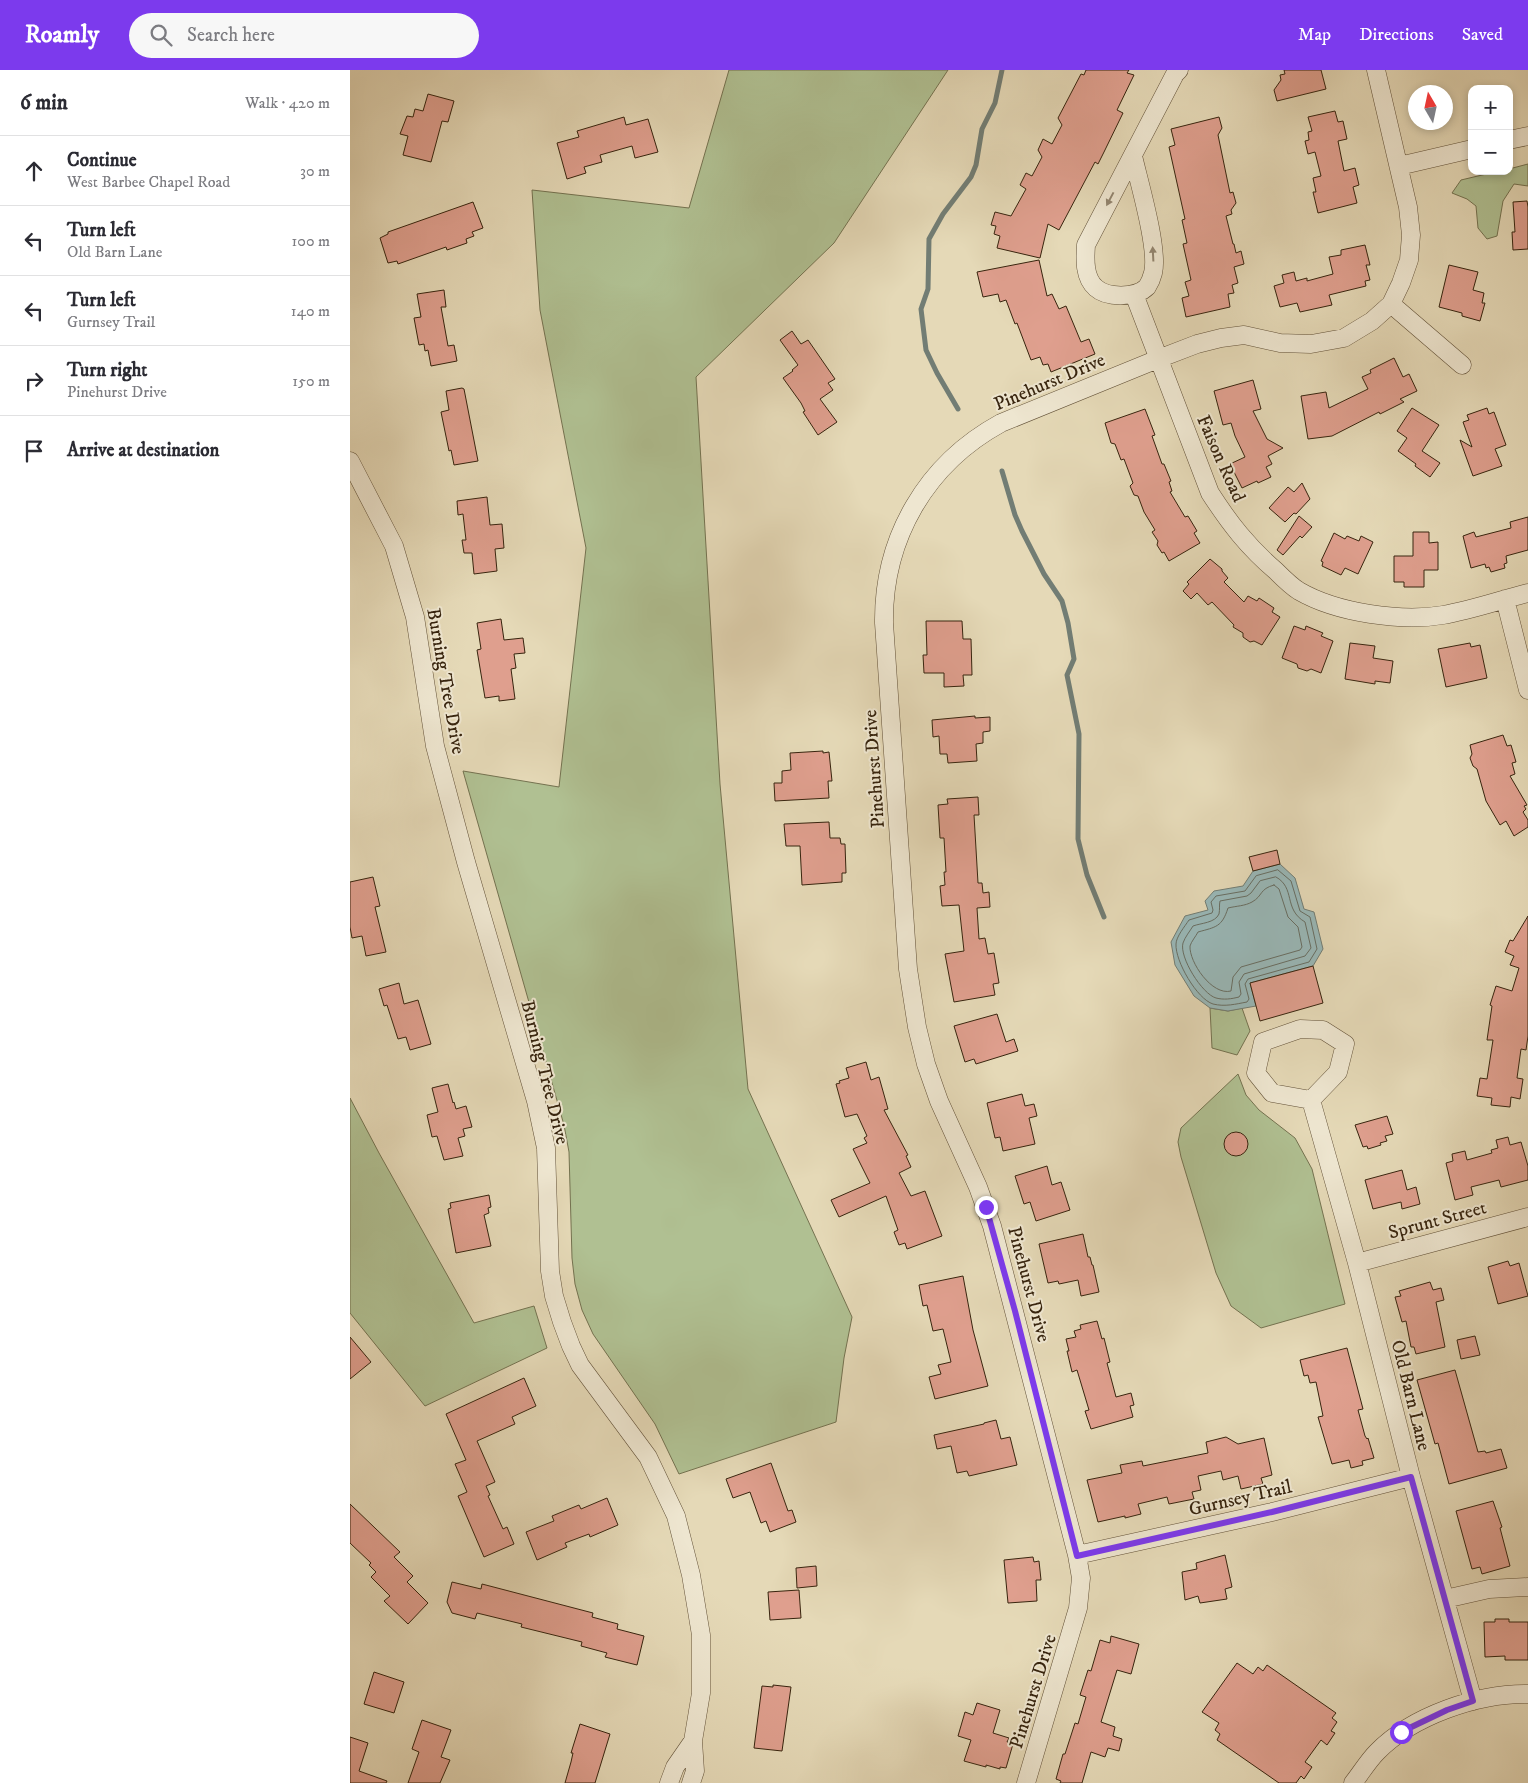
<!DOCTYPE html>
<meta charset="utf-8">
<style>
:root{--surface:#fff;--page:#f7f7f7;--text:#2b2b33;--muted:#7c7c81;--line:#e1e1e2;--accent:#7c3aed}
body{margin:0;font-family:"IM FELL DW Pica",serif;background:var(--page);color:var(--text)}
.controls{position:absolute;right:15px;top:15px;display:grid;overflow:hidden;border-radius:10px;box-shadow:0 2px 8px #0003}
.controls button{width:45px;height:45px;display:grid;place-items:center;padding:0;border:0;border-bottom:1px solid var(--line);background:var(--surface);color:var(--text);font:25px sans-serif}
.compass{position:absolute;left:1058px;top:15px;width:45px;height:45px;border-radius:50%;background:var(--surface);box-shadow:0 2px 8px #0003;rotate:351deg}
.stop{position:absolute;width:15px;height:15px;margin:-11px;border:4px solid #7c3aed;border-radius:50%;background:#fff}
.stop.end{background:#7c3aed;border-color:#fff;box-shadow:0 1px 5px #0008}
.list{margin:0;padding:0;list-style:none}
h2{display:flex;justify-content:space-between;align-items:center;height:65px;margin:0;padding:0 20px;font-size:21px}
h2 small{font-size:16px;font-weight:400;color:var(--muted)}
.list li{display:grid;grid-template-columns:32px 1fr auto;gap:15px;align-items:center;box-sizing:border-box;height:70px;padding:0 20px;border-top:1px solid var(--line)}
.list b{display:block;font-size:19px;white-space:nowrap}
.list p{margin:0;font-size:16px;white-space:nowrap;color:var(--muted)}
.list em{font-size:16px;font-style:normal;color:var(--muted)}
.icon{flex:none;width:28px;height:28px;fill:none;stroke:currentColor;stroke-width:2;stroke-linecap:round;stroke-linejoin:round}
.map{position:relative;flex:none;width:1178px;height:1713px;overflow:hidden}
header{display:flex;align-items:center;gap:30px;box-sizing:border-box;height:70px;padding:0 25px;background:var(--accent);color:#fff}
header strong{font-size:24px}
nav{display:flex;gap:28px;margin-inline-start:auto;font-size:18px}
.search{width:350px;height:45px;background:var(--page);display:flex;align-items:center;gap:12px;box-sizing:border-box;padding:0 18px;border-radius:28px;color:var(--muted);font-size:19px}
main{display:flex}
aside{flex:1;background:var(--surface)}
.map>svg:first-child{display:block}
</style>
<header>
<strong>Roamly</strong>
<div class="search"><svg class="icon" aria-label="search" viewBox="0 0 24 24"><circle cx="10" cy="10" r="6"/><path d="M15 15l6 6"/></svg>Search here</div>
<nav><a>Map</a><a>Directions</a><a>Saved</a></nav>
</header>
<main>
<aside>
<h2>6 min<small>Walk · 420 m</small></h2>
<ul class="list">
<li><svg class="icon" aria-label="ahead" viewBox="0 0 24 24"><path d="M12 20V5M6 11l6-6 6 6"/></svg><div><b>Continue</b><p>West Barbee Chapel Road</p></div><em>30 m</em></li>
<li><svg class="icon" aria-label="left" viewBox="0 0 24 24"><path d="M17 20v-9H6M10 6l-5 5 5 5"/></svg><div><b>Turn left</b><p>Old Barn Lane</p></div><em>100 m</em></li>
<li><svg class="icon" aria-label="left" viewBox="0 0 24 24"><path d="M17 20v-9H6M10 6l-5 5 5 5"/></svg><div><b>Turn left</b><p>Gurnsey Trail</p></div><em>140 m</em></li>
<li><svg class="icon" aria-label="right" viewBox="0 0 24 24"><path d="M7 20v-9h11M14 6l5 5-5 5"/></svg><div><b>Turn right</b><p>Pinehurst Drive</p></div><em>150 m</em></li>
<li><svg class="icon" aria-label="arrive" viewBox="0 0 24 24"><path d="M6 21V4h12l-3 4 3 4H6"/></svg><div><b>Arrive at destination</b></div></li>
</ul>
</aside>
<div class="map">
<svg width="1178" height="1713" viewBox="0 0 1178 1713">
<rect width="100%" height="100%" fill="#e5d9b7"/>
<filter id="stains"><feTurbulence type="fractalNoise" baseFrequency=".004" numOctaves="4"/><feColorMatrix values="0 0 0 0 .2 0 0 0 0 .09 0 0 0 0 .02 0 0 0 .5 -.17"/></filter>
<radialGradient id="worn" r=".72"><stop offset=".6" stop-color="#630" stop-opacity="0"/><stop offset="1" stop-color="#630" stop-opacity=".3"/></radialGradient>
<path fill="#b0c092" stroke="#747250" d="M379 0H598L484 173 346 307 370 714 398 1019 502 1247 494 1288 486 1352 329 1404 305 1354 243 1264 232 1240 225 1214 222 1188 219 1082 214 1055 113 701 209 717 236 478 190 240 182 120 339 138Z
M1178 94V116L1164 114 1153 131 1147 166 1137 169 1128 158 1126 136 1117 129 1102 123 1111 110 1149 101H1159V99Z
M860 938 878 941 892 938 900 961 887 985 862 978Z
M888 1004 896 1025 909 1040 945 1068 962 1099 995 1234 911 1258 881 1236 866 1203 831 1087 828 1072 831 1058Z
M0 1028 29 1083 124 1253 184 1236 197 1278 75 1336 0 1243Z"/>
<path fill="#99b8b8" stroke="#727d74" d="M930 794 945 808 954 839 964 842 973 879 963 896 900 913 906 936 878 941 860 938 844 926 825 895 821 872 835 846 858 840 855 831 864 821 893 816 903 801Z"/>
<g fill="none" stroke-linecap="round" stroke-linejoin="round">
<path stroke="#686e63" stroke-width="1" d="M928 800 941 811 950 841 960 847 967 879 959 892 898 909 895 914 899 929 897 932C886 934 875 937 863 934 847 929 825 891 826 874 826 867 835 856 839 850L862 843 863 840 861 832 866 826 895 821 906 806Z
M926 807C946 818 933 839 955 852L961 878 955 886 894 904 889 912 891 924 889 927C881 929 874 930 866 928 852 924 829 887 833 873 835 867 840 861 843 856 851 853 865 853 869 844 870 839 869 835 870 831L897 826 901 823 910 811Z
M924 815 929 819 938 847 948 857 952 877 950 880 891 897 883 907 881 921C862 926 839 892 840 876 841 872 846 866 848 862 866 857 872 857 878 838 886 836 895 836 902 832 913 826 909 819 924 815Z"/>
<path stroke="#727d74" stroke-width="5" d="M608 339 587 303 576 280 571 239 578 219 579 169 593 144 621 107 626 95 632 59 645 33 652 0
M652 401 665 445 672 461 694 504 712 531 718 553 724 589 717 605 729 664 728 769 737 805 754 847"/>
</g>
<path fill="#df9f8e" stroke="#37240e" d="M736 0H779L777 3 784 5 767 40 773 43 754 82 748 94 745 92 709 160 698 154 690 188 647 178 650 166 644 164 646 156 641 155 645 142 661 146 676 119 670 115 676 103 682 106 692 87 688 80 693 69 702 74 712 55 708 48 731 4 734 5Z
M934 0H971L976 19 927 31 924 20 931 10 930 5 935 4Z
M78 24 104 31 98 52 92 51 81 92 53 85 58 66 50 64 57 46 63 47 65 39 73 41Z
M985 41 988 52 993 51 997 69 988 71 994 101 1005 98 1009 115 1003 117 1007 133 968 143 963 122H966L963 108 971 106 965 82 958 84 955 71 959 70 958 62 962 61 958 47Z
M274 47 276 55 298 49 308 82 285 88 282 76 250 85 252 92 234 97 236 103 217 109 207 73 229 67 227 61Z
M869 47 872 58 868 65 880 123 883 122 886 133 881 140 882 144 876 146 883 174H884L886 183 891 181 894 194 884 197 888 213 882 215 884 223 878 224 880 237 836 247 832 228 839 226 835 212 841 210 833 174 837 173 832 150 835 149 819 77 825 75 821 59Z
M1177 131 1178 137V179L1163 180 1162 162H1165L1163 132Z
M123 132 133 158 122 162 124 166 116 169 117 173 97 180 96 177 48 194 47 191 38 193 30 168 38 164V162Z
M1015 175 1020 195H1016L1020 210 1015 211 1016 216 979 225 982 235 950 242 947 233 930 237 924 216 934 213 932 205 944 202 946 211 957 208V211L983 204 979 187 991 185V180Z
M689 190 697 226 702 224 709 239 716 236 731 272 739 269 745 284 701 302 698 294 693 295 690 287 681 290 667 253 665 254 656 230 650 232 648 224 633 227 627 202Z
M1099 195 1128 202 1123 220 1134 223 1132 233H1135L1130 251 1112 246V243L1089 237Z
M94 220 96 237H91L98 276 104 275 107 291 81 296 78 280 75 281 74 274 69 275 64 248 71 247 67 224Z
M442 261 451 274 458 270 485 309 478 313 483 320 470 329 487 352 468 365 453 342 455 341 451 333 433 308 443 301 442 300 448 295 430 270Z
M1044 288 1053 307 1059 304 1067 321 1050 329 1054 332 1030 344 1029 342 982 366 958 369 951 326 976 322 979 338 1018 319 1012 307 1021 303 1020 300Z
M903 310 911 339 903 341 917 369 933 378 918 386 922 394 916 397 921 407 908 413 907 411 892 418 880 394 895 387 885 366 881 353 873 355 864 321Z
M112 318 114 319 128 391 104 395 101 380 99 381 91 342 99 340 96 321Z
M1062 338 1089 355 1072 381 1090 393 1080 407 1065 396 1066 394 1048 381 1057 368 1047 361Z
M1137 338 1139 344 1144 342 1156 375 1145 379 1152 396 1123 406 1110 370 1122 377 1113 352 1119 350 1117 345Z
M795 339 805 365 802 366 812 394H814L821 411 819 412 822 421 820 422 835 447 838 446 847 461 844 463 850 473 819 491 814 482 812 483 807 475 808 471 802 462 805 460 794 442 788 426 784 425 780 416 783 413 774 389 771 390 765 374 761 373 755 353Z
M952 413 960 429 946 444 944 443 935 452 919 438 938 417 944 422Z
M137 427 140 455 152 454 154 478 145 479 147 501 124 504 122 483H114L112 470H116L113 444 108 445 107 431Z
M949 446 962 457 952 468 950 466 933 485 927 480Z
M1178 447V480L1156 486 1157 493 1154 494 1155 498 1141 502 1139 497 1136 498 1135 494 1121 498 1113 466 1124 462 1126 467 1161 458 1160 452Z
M1063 462H1079V473L1088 472V500H1074V517H1054V512H1044V486H1063Z
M984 463 995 469 997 466 1009 471 1011 466 1023 472 1008 504 995 498 991 505 972 496 973 492 971 491Z
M860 489 872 499V501L878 508 874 512 894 532 898 526 907 531 909 528 924 538 922 542 930 547 912 575 904 571 900 572 893 567V563L883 557 884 555 862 532 858 535 847 523 841 529 833 521 839 514 837 512Z
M151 549 154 570 173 568 175 583 164 584 166 598 161 599 165 629 149 631V626L135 628 127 580 131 579 127 553Z
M576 551H612L613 569H621L622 605H613L614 616 594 617V603H574L573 585H577Z
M944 556 955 560 956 556 973 563 971 566 983 571 971 603 961 599 957 601 948 598 947 594 932 588Z
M1000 573 1025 576 1023 588 1043 591 1040 613 1025 611V614L995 609Z
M1120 573 1121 577 1130 575 1137 608 1096 617 1088 579Z
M625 646V648L640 647V661L633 662V673L626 674 627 691 598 693 597 684H590L589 666 583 667 582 650Z
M1153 665 1157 676 1161 675 1166 692 1162 693 1165 704 1160 706 1177 735 1174 736 1176 739 1173 742 1178 750V757L1164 766 1156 751 1150 755 1136 731 1127 699 1123 696 1120 688 1122 684 1120 675Z
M473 681V683L479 682 482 711H478L479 728 425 731 424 713H432V701L441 700 440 683Z
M628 727 629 745H624L628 813H632L633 823 639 822 640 837 627 838 629 869 635 868 638 884 644 883 649 913 643 914 645 925 604 932 595 884 614 881 609 835 592 836 590 816 595 815 594 802H596L594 768H590L588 735 598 734 597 729Z
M479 752 480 768H490L491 774H495L496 803H492V812L452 815 450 776H436L434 754Z
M927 780 930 794 903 801 899 787Z
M23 807 30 836 25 837 36 882 16 886 12 866 2 868 0 857V812Z
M1178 846V966L1176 980 1171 979 1167 1008 1173 1009 1170 1029 1161 1027 1160 1037 1141 1035 1142 1028 1127 1026 1130 1008 1137 1009 1143 970H1137L1142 936 1140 935 1146 916 1162 921 1169 898 1160 895 1164 886 1155 882 1160 870 1163 871Z
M963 896 973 933 910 951 900 913Z
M49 913 54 934 68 930 81 974 60 980 56 967 48 969 37 935 34 936 29 919Z
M647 944 656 972 664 969 668 981 626 994 624 989 615 992 604 956Z
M516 992 521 1010 529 1007 538 1039 534 1040 558 1085 556 1086 561 1097 549 1103 561 1126 575 1121 592 1166 557 1179 555 1173 549 1175 544 1162 548 1160 536 1126 489 1147 481 1130 520 1113 503 1079 517 1073 514 1068 517 1066 507 1044 495 1047 486 1014 490 1013 489 1011 499 1008 496 998Z
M98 1014 103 1033 104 1032 106 1039 116 1036 122 1057 113 1059 115 1066 108 1068 113 1086 94 1090 87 1066 82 1067 77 1045 88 1042 82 1018Z
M672 1024 675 1036 684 1034 687 1046 679 1048 685 1074 653 1081 650 1067 645 1068 637 1033Z
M1037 1046 1043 1064 1035 1066 1037 1071 1030 1073 1031 1075 1018 1079 1017 1076 1013 1077 1005 1055Z
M874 1074a12 12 0 1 1 24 0a12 12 0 1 1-24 0Z
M1158 1067 1160 1075 1171 1072 1178 1096V1110L1151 1117 1149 1110 1121 1117 1123 1125 1105 1130 1096 1093 1103 1091 1102 1084 1115 1081 1117 1090 1142 1083 1141 1080 1148 1078 1146 1070Z
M697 1096 702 1115 711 1112 720 1140 686 1151 680 1132 674 1134 665 1106Z
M1052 1100 1057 1120 1066 1117 1070 1134 1052 1139 1051 1132 1023 1139 1015 1110Z
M139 1125 141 1137 138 1138 139 1143 134 1145 141 1176 106 1183 98 1139 101 1138 100 1133Z
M733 1164 738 1187H740L742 1195H743L749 1222 731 1226 728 1210 709 1214 708 1211 698 1213 689 1174Z
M1158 1191 1160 1196 1169 1193 1178 1226 1148 1234 1138 1197Z
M613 1206 623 1260 638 1316 585 1329 579 1307 591 1304 588 1295 601 1292 593 1259 583 1261 577 1235 573 1236 569 1215Z
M1080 1212 1083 1220 1091 1218 1094 1230 1086 1232 1095 1277 1066 1284 1064 1277H1061L1056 1251 1052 1252 1045 1227 1051 1226 1049 1221Z
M747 1251 752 1269 754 1268 760 1292 757 1293 766 1327 781 1323 784 1335 780 1336 783 1347 741 1359 735 1341 739 1340 727 1300 722 1302 717 1281H719L716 1269 726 1267 724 1261 731 1259 730 1255Z
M1125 1266 1130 1285 1111 1289 1107 1270Z
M0 1267 21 1292 0 1309Z
M997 1278 1013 1339 1008 1340 1015 1366 1017 1369 1018 1368 1024 1388 1012 1391 1013 1395 1001 1398 999 1390 982 1394 968 1347 973 1346 966 1312 960 1313 958 1305 954 1306 950 1290Z
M1105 1300 1128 1382 1135 1381 1136 1383 1151 1379 1157 1398 1099 1414 1088 1373 1085 1374 1067 1310Z
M174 1308 186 1336 162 1347 165 1354 127 1371 145 1412 136 1416 140 1425 138 1426 153 1459 157 1457 164 1474 134 1487 108 1426 117 1422 105 1394 116 1390 96 1344Z
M646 1350 651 1369 660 1367 667 1395 619 1406 617 1401 607 1403 601 1376 587 1379 584 1365 634 1354V1353Z
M876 1367 888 1374 914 1368 922 1405 911 1408 913 1414 891 1419 888 1406 873 1410 871 1401 848 1406 851 1420 842 1422 844 1429 819 1434 817 1427 788 1434 791 1444 775 1448V1446L748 1452 737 1410 772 1403 770 1395 792 1391 793 1396 858 1383 856 1372Z
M421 1393 438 1441 442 1440 446 1452 420 1462 416 1451 411 1453 400 1422 383 1428 376 1409Z
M257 1428 268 1455 240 1467 239 1464 215 1473 217 1477 187 1490 176 1462 204 1451 202 1446 229 1435 231 1439Z
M1143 1431 1152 1457 1150 1458 1160 1496 1132 1504 1130 1497 1122 1499 1106 1441Z
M0 1434 50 1482 44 1487 63 1506 57 1512 78 1533 58 1554 34 1531 40 1526 21 1507 26 1502 19 1495 21 1493 0 1473Z
M875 1485 882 1517 875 1519 877 1529 850 1533 848 1526 835 1530 832 1502 847 1499 846 1493Z
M683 1487 684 1492 689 1491 691 1510H686L687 1531 658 1533 654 1490Z
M466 1496 467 1516 447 1518 446 1498Z
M102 1512 131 1519 132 1514 243 1543 242 1547 268 1554 267 1559 294 1566 287 1595 255 1587 257 1583 231 1576 232 1572 171 1557 172 1554 127 1543 125 1549 102 1543 97 1532Z
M449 1520 451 1548 420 1550 418 1522Z
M1145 1549H1159V1552H1178V1590H1155V1586L1135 1587 1134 1552H1145Z
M761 1566 789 1574 781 1604 767 1600 751 1652 765 1657 763 1666 772 1669 769 1681 758 1678 755 1687 741 1682 732 1713H710L711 1711 706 1709 713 1684H715L725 1653 728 1654 736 1627 730 1625 738 1600 741 1601 750 1570 760 1573Z
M887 1593 903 1604 908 1597 913 1601 917 1595 986 1643 982 1648 987 1652 981 1661 985 1663 977 1675 971 1670 955 1692 962 1697 954 1709 951 1706 946 1713H929L867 1670 870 1664 865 1660 869 1653 852 1642Z
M24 1602 54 1612 44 1643 14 1634Z
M423 1615 441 1617 432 1681 404 1678 412 1616 423 1617Z
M627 1633 650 1640 643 1663 659 1668 657 1672 663 1674 656 1698 650 1697V1699L636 1695V1697L614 1691 621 1670 608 1666 615 1642 623 1645Z
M72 1650 101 1660 91 1687 100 1690 90 1713H58L69 1682 62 1679Z
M230 1654 260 1664 245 1713H215L221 1692 223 1683H221Z
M0 1667 18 1673 9 1701 37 1711 36 1713H0Z"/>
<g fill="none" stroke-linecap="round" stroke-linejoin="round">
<g stroke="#625138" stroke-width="19">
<path id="minor" d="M1159 70 1178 66
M783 86C789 112 809 180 803 203 802 207 799 214 797 217 786 228 757 228 746 218 734 208 735 189 736 175L825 4 829 0
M1049 96 1122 79
M784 224 860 423C880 454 898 477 926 501 933 508 941 516 949 521 987 543 1051 552 1093 545 1122 540 1150 530 1178 523
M1041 234 1112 295
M0 391 44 476 65 547 85 676 116 792 186 1031 196 1078 200 1201 204 1226 212 1252 221 1276 230 1295 298 1387 326 1446 341 1505 351 1565V1623L343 1671 345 1701 341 1713
M1155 529 1178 620
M961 1030 988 1002 995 974 973 960 950 959 913 972 906 1003 922 1023 961 1030 1007 1193 1061 1407 1123 1631
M1007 1193 1178 1147
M727 1485 922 1442 1061 1407
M1095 1529 1139 1519 1178 1517
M319 1713 325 1697 343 1671
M676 1713 728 1538 731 1508 727 1485 642 1156 628 1117 589 1031 576 994 567 957 558 899 534 553C533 468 576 394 651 353L808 289 847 274 871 268 894 265 930 273 961 274 994 268 1022 251 1041 234 1051 213 1059 190 1061 165 1058 137 1026 0
M1003 1713C1011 1703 1018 1691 1027 1682 1062 1646 1128 1623 1178 1624"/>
</g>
<use href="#minor" stroke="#eee6d0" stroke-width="18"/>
</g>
<defs><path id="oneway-solid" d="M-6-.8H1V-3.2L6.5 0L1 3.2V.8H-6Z" transform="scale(1.25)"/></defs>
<g fill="#92856f">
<use href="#oneway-solid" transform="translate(760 129) rotate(118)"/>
<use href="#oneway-solid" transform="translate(803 184) rotate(-93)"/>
</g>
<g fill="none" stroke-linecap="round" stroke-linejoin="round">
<path stroke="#7c3aed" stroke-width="6" d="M636 1137 665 1241 727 1486 922 1442 1061 1407 1123 1631 1097 1640 1051 1662"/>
</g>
<g text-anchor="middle" stroke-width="4" stroke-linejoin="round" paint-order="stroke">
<g font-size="19" fill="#37240e" stroke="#eee6d0">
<text transform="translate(699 311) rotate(-23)" y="7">Pinehurst Drive</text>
<text transform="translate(872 388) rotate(66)" y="7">Faison Road</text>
<text transform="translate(97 611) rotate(80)" y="7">Burning Tree Drive</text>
<text transform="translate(523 699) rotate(-94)" y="7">Pinehurst Drive</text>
<text transform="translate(196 1002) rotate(76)" y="7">Burning Tree Drive</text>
<text transform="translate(1087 1149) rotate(-15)" y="7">Sprunt Street</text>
<text transform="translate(680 1214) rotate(75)" y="7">Pinehurst Drive</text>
<text transform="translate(1062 1325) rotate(76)" y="7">Old Barn Lane</text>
<text transform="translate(890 1427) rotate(-13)" y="7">Gurnsey Trail</text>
<text transform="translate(682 1621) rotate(-73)" y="7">Pinehurst Drive</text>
</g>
</g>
<rect width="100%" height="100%" filter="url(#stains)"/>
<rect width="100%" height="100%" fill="url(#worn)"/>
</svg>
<div class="controls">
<button>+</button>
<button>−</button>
</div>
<svg class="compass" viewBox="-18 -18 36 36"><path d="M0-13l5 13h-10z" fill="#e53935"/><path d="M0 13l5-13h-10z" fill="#7c7c81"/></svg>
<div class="stop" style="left:1051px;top:1662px"></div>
<div class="stop end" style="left:636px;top:1137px"></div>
</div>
</main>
